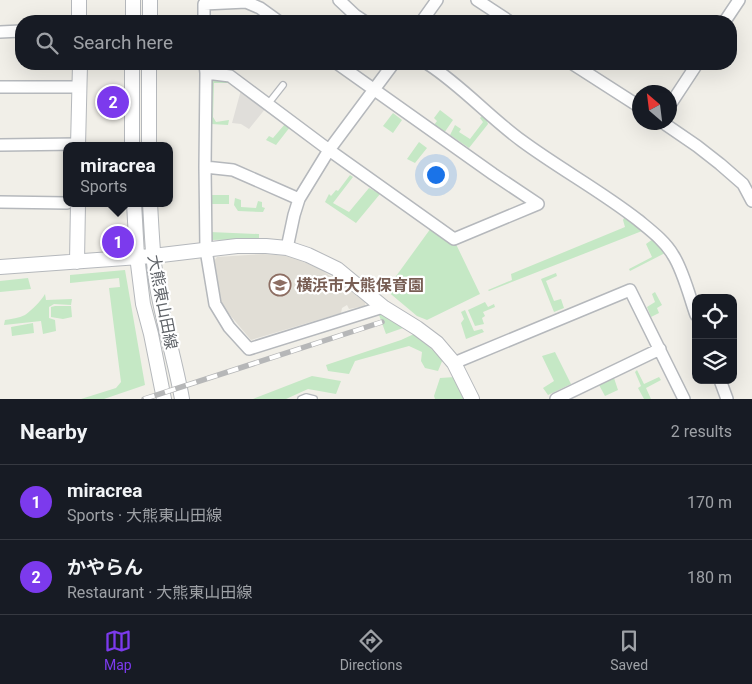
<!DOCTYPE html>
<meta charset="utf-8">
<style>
:root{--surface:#171b24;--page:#242831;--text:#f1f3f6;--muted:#9ea1a6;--line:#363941;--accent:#7c3aed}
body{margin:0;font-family:Roboto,"Noto Sans JP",sans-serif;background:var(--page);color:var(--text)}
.controls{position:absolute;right:15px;bottom:15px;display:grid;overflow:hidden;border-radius:10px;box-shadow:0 5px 20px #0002}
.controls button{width:45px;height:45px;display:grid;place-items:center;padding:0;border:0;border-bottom:1px solid var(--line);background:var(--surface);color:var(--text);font:25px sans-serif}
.compass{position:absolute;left:632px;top:85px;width:45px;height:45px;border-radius:50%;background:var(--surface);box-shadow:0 5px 20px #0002;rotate:332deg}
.you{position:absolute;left:435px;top:174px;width:18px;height:18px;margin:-12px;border:4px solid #fff;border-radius:50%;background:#1a73e8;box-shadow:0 0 0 8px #1a73e833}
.badge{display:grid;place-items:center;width:32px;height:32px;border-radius:50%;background:var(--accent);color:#fff;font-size:16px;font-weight:700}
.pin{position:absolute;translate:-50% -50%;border:2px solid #fff;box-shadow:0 1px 5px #0006}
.popup{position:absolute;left:63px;top:142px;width:110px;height:65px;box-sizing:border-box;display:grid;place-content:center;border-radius:10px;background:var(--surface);filter:drop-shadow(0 1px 4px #0005);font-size:16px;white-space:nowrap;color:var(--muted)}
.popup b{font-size:19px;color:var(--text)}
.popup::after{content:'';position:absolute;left:50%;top:100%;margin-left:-10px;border:10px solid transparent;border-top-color:var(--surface)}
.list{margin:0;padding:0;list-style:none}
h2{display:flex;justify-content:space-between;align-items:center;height:65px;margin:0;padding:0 20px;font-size:21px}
h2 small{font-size:16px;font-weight:400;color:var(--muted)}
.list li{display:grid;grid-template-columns:32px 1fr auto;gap:15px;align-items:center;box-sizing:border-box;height:75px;padding:0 20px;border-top:1px solid var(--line)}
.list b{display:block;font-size:19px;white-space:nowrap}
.list p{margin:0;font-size:16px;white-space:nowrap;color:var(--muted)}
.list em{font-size:16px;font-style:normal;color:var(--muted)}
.icon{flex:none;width:28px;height:28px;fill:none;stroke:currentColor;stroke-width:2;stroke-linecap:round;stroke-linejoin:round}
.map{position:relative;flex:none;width:752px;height:399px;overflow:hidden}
.search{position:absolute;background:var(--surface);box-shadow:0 5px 20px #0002;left:15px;right:15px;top:15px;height:55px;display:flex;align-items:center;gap:12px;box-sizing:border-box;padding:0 18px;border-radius:20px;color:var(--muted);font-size:19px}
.sheet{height:215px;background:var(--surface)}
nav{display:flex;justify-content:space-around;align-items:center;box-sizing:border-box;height:70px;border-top:1px solid var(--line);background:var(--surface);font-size:14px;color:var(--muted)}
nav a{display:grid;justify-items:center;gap:2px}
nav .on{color:var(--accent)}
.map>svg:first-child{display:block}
</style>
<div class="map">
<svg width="752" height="399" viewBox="0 0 752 399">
<rect width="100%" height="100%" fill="#f1efe8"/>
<path fill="#e0deda" d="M241 90 266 108 249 129 241 124 232 123Z"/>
<path fill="#e1ded6" d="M263 254 290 256 320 269 366 300 365 306 349 309 347 305 342 308 341 313 251 340 219 302 214 261 217 257Z"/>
<path fill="#c5e8c5" d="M215 78H225L230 83H214L213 117 216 122 229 120 228 125 211 124 210 82Z
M440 110 453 120 444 133 434 125 437 121 434 118Z
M393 113 402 120 393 133 383 126Z
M482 116 486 118 488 124 469 148 450 135 455 125 461 129 459 132 470 139 483 122 480 118Z
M285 124 290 127 276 145 266 140 269 136 273 138Z
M419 142 427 148 415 163 407 159Z
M350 175 353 177 333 203 349 212 369 188 380 194 356 223 325 202 329 194 331 196 336 190 338 191Z
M211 195H229V204H211Z
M235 198 241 200V207L256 208 258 201 262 202V207L265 208 263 212 238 211 234 205Z
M625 216 638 224 642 231 489 291 488 290 512 280 511 274 625 227 623 220Z
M431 228 455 242 480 294 427 320 417 316 386 290Z
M210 232 259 234V239L210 240Z
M653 239 667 252 630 271 629 269 652 257 646 244Z
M125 270 145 385 104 399H81L116 388 121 382 109 288 120 287 119 278 70 283V275Z
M556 273 557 276 546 281 554 301 561 299 564 308 554 312 541 279Z
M28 278 31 289 0 292V281Z
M655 292 662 305 657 308 659 313 651 317 647 307 655 302 652 294Z
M45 294 46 300 72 299 71 305 54 304 49 307V318L55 320 56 331 43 334 41 321 4 325 5 320C11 319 19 318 25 315 32 310 41 301 45 294Z
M485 302 488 307 494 304 495 307 483 312 485 316 482 318 484 324 475 326 468 310Z
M55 306H71L72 317 63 319 51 317V307Z
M465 310 474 331 482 329 484 332 466 339 461 323 464 319 461 312Z
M385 313 403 328 386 334 379 315Z
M33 323 34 333 12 336 11 327Z
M414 334 443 359 438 371 425 368 421 361 422 352 409 346 355 361 349 374 328 371 326 365 401 340Z
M555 352 571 384 548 395 543 388 554 381 542 356Z
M637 370 644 384 659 377 661 380 646 388 651 399H644L638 388 641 386 635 372Z
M312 376 341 381 336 394 308 389 286 399H253Z
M455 377 466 399H435L434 396 440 378Z
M614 378 618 390 605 396 599 385Z"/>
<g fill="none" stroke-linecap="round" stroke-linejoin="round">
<g stroke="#b5b8bc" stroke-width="8">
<path id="service" d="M268 104 283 85
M301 399 306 397 314 399"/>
</g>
<g stroke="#b5b8bc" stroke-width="14">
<path id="minor" d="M339 0 355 15 364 21
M477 0 509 21
M204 21V4L246 2 260 8 278 21
M422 21 437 0
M725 21 739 0
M0 32 21 31
M205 64 206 73 230 76 329 150 454 239 538 204 493 174 338 64
M428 64C462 86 489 117 522 141 560 169 601 191 638 220 650 230 665 241 673 255 683 270 690 298 696 315
M573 64 640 107
M206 73 205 167 233 170 299 199
M0 87H80
M670 105 697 64
M662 122 697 146 720 164 743 184 752 201
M0 145 78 144
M205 167 206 250 215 304 229 327 249 349 383 307
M0 202 67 203
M287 248 294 215 299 199 329 150 393 64
M454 363 630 290 684 399
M720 380 727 399
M556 399 660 349"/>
</g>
<g stroke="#b5b8bc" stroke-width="16">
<path id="tertiary" d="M79 0V21
M133 21V0
M150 21V0
M78 146 80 64
M132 146V64
M149 146V64
M134 203 137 256 143 304 151 334 164 399
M150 203C152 236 153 270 160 302 167 335 176 366 182 399
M77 262 78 203
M0 267 153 256 237 246H266L287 248 308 255 337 269 383 307 417 328 437 343 454 363 472 399"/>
</g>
<use href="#service" stroke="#fff" stroke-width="5.5"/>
<use href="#minor" stroke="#fff" stroke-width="11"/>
<use href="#tertiary" stroke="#fff" stroke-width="14"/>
<g stroke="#b6b7b8" stroke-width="5.5">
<path id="rail" d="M144 399 382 322"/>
</g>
<use href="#rail" stroke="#fff" stroke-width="4" stroke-dasharray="11" stroke-linecap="butt"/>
</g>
<defs>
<g id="school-ring" transform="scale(1.125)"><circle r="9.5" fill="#fff" stroke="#8d6e63" stroke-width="1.5"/><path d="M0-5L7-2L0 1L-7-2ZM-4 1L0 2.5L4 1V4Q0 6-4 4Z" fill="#8d6e63"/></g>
</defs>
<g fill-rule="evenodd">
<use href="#school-ring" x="280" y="285"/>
</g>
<g text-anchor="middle" stroke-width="4.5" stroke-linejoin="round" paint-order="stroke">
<g font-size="16" font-weight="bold" fill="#785e54" stroke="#fff" text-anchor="start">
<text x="296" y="291">横浜市大熊保育園</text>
</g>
<g font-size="16" fill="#5f6368" stroke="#fff">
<text transform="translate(163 302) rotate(79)" y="6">大熊東山田線</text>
</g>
</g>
</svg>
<div class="controls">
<button><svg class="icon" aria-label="locate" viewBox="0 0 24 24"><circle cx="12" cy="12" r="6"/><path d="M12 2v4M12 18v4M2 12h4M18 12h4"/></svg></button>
<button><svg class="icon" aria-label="layers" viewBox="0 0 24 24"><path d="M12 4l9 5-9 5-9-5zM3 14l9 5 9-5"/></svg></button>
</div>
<svg class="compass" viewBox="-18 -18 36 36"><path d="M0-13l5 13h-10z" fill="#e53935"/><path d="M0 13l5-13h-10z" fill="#9ea1a6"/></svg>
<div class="you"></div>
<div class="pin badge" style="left:118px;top:242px">1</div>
<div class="popup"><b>miracrea</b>Sports</div>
<div class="pin badge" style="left:113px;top:102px">2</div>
<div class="search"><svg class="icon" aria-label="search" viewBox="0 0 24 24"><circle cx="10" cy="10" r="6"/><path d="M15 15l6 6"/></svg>Search here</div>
</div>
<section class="sheet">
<h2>Nearby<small>2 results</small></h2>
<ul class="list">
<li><span class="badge">1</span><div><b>miracrea</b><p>Sports · 大熊東山田線</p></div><em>170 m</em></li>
<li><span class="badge">2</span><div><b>かやらん</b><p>Restaurant · 大熊東山田線</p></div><em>180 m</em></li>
</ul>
</section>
<nav>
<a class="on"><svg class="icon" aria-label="map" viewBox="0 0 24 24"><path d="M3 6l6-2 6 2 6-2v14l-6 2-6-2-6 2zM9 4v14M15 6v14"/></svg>Map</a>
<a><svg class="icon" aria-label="directions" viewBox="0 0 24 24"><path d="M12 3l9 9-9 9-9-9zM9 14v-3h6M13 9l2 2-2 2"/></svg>Directions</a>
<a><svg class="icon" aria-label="saved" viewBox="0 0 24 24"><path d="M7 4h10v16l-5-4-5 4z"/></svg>Saved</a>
</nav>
